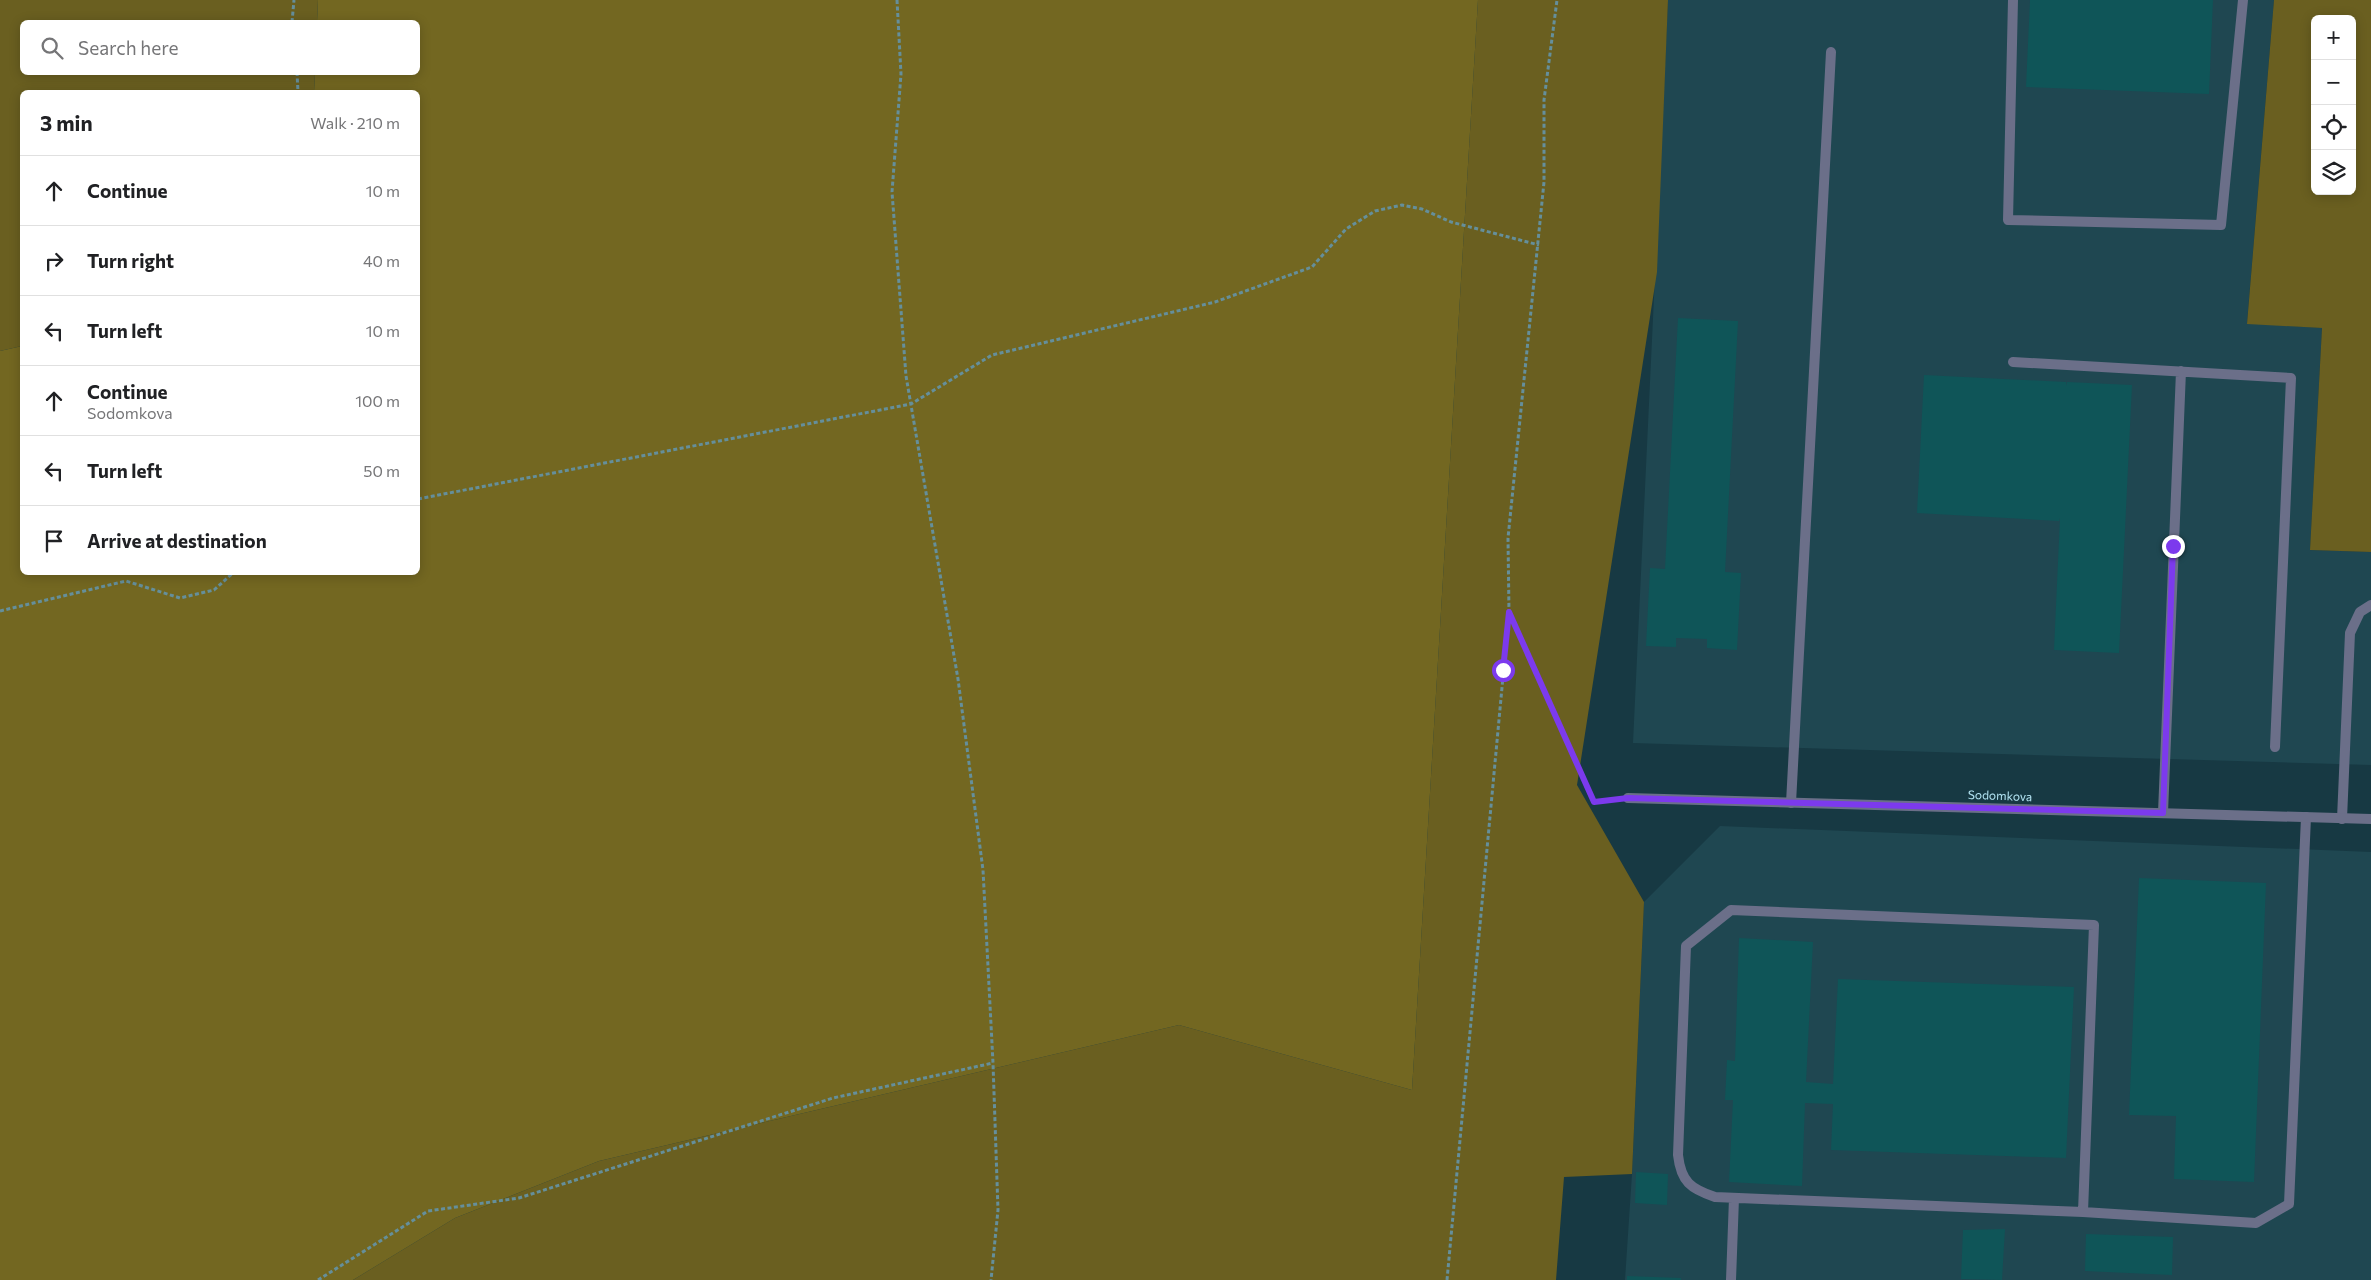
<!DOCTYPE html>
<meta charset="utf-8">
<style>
:root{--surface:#fff;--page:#f2f2f2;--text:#202124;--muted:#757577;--line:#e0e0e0}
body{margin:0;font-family:Commissioner,sans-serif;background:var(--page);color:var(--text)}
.controls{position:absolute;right:15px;top:15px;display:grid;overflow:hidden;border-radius:8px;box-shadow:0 2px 12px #0003}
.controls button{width:45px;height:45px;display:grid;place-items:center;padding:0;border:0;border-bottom:1px solid var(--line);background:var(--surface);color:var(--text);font:25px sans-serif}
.stop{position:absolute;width:15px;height:15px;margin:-11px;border:4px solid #7c3aed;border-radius:50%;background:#fff}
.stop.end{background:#7c3aed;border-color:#fff;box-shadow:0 1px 5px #0008}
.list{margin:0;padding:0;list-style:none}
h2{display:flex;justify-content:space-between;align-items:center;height:65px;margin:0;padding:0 20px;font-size:21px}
h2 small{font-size:16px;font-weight:400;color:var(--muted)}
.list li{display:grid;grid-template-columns:32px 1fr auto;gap:15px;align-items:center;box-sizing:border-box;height:70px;padding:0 20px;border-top:1px solid var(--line)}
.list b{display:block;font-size:19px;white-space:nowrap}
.list p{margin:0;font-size:16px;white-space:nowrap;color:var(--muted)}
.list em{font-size:16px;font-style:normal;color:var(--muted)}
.icon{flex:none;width:28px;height:28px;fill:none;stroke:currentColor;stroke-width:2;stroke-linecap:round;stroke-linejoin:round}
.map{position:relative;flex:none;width:2371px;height:1280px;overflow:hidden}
.search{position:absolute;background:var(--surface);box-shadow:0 2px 12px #0003;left:20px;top:20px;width:400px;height:55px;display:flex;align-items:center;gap:12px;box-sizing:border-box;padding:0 18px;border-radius:8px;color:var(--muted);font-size:19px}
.panel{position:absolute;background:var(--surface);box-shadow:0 2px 12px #0003;left:20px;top:90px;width:400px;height:485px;border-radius:8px}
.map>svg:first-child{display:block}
</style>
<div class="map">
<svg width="2371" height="1280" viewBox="0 0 2371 1280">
<rect width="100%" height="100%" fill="#173943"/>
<path fill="#1f4751" d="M1668 0H2274L2247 323 2322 328 2310 550 2371 552V765L1633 743Z
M1720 826 2371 852V1280H1625L1632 1174 1644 902Z"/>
<path fill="#6a5f20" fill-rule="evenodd" d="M0 0H318L317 22H22V72L315 73 314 92H22V346L0 351Z
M1478 0H1668L1657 272 1577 785 1644 902 1632 1174 1564 1177 1556 1280H353L455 1218 599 1161 1179 1025 1412 1090Z
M2274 0H2371V552L2310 550 2322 328 2247 324ZM2315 19H2352V191H2315Z"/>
<path fill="#736721" d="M318 0H1478L1412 1090 1179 1025 599 1161 455 1218 353 1280H0V351L22 346V572H418V92H314L315 73 418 72V22H317Z"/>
<path fill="#0f5558" d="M2030 0H2213L2209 94 2026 87Z
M1678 318 1738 321 1725 572 1741 573 1737 650 1707 648V639L1676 638V647L1646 646 1650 568 1665 569Z
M1924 375 2066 382 2067 386V382L2132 385 2119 653 2054 650 2060 518 2059 521 1917 513Z
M2139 878 2266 883 2254 1182 2174 1179 2176 1116 2129 1115Z
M1739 938 1813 942 1806 1082 1833 1084 1838 979 2074 987 2066 1158 1831 1150 1833 1104 1805 1103 1802 1186 1729 1182 1733 1100H1725L1727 1060 1735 1061Z
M1636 1172 1668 1174 1667 1205 1635 1203Z
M2005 1229 2002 1280 1961 1279 1963 1230Z
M2086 1234 2173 1237 2172 1275 2085 1271Z
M1627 1276 1681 1278V1280H1627Z"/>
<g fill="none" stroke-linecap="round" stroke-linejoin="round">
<path stroke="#658f9b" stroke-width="3" stroke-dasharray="4 2.5" stroke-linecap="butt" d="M897 0 901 74 892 192 906 376 958 679 983 870 993 1063 998 1210 991 1280
M292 22 294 0
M297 72 298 92
M418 499 911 404 992 355 1215 302 1312 267 1346 229 1375 211 1402 205 1422 209 1451 222 1539 245
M0 611 126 581 180 598 214 590 234 572
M1509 612 1594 802 1605 801
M318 1280 428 1211 519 1198 833 1098 993 1063
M1447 1280 1509 612 1508 538 1544 182V100L1557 0"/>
<path stroke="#6b6f89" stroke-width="10" d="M2013 0 2008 220 2221 225 2243 0
M2013 362 2291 378 2275 747
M1791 803 1831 52
M2163 813 2181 371
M2342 819 2350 633 2360 612 2371 605
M2083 1212 2094 925 1731 910 1686 946 1678 1155C1681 1182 1691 1189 1715 1197L2083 1212 2256 1223 2289 1204 2306 817
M1731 1280 1734 1198"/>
<path stroke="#6b6f89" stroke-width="10" d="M1628 798 2371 819"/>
</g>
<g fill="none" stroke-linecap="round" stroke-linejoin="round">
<path stroke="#7c3aed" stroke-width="6" d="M1503 670 1509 612 1594 802 1628 798 2163 813 2173 546"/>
</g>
<g text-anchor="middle" stroke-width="4" stroke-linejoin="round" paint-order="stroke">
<g font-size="12" fill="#b4e5f4" stroke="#173943">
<text transform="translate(2000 796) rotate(2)" y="4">Sodomkova</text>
</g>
</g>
</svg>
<div class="controls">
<button>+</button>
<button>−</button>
<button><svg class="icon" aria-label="locate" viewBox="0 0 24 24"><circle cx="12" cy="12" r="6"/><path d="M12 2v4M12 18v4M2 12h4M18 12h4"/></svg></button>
<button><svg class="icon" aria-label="layers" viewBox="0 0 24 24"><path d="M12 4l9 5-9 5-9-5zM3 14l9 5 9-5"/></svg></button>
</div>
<div class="stop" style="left:1503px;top:670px"></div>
<div class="stop end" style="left:2173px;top:546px"></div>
<div class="search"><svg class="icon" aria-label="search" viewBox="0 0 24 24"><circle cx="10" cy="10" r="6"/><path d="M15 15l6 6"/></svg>Search here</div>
<section class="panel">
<h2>3 min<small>Walk · 210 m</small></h2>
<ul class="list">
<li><svg class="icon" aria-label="ahead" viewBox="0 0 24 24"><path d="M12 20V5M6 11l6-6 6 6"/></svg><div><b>Continue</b></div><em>10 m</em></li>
<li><svg class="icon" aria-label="right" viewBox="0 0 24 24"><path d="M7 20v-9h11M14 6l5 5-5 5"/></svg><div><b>Turn right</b></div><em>40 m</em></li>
<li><svg class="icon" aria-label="left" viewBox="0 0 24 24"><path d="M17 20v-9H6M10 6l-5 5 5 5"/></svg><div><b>Turn left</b></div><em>10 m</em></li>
<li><svg class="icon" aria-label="ahead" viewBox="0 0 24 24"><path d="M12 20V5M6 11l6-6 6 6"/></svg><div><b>Continue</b><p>Sodomkova</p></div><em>100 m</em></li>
<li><svg class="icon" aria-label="left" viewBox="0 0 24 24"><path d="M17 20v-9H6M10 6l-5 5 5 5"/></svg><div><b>Turn left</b></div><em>50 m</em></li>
<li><svg class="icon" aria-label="arrive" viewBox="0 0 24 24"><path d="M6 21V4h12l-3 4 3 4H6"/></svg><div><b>Arrive at destination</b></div></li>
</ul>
</section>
</div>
